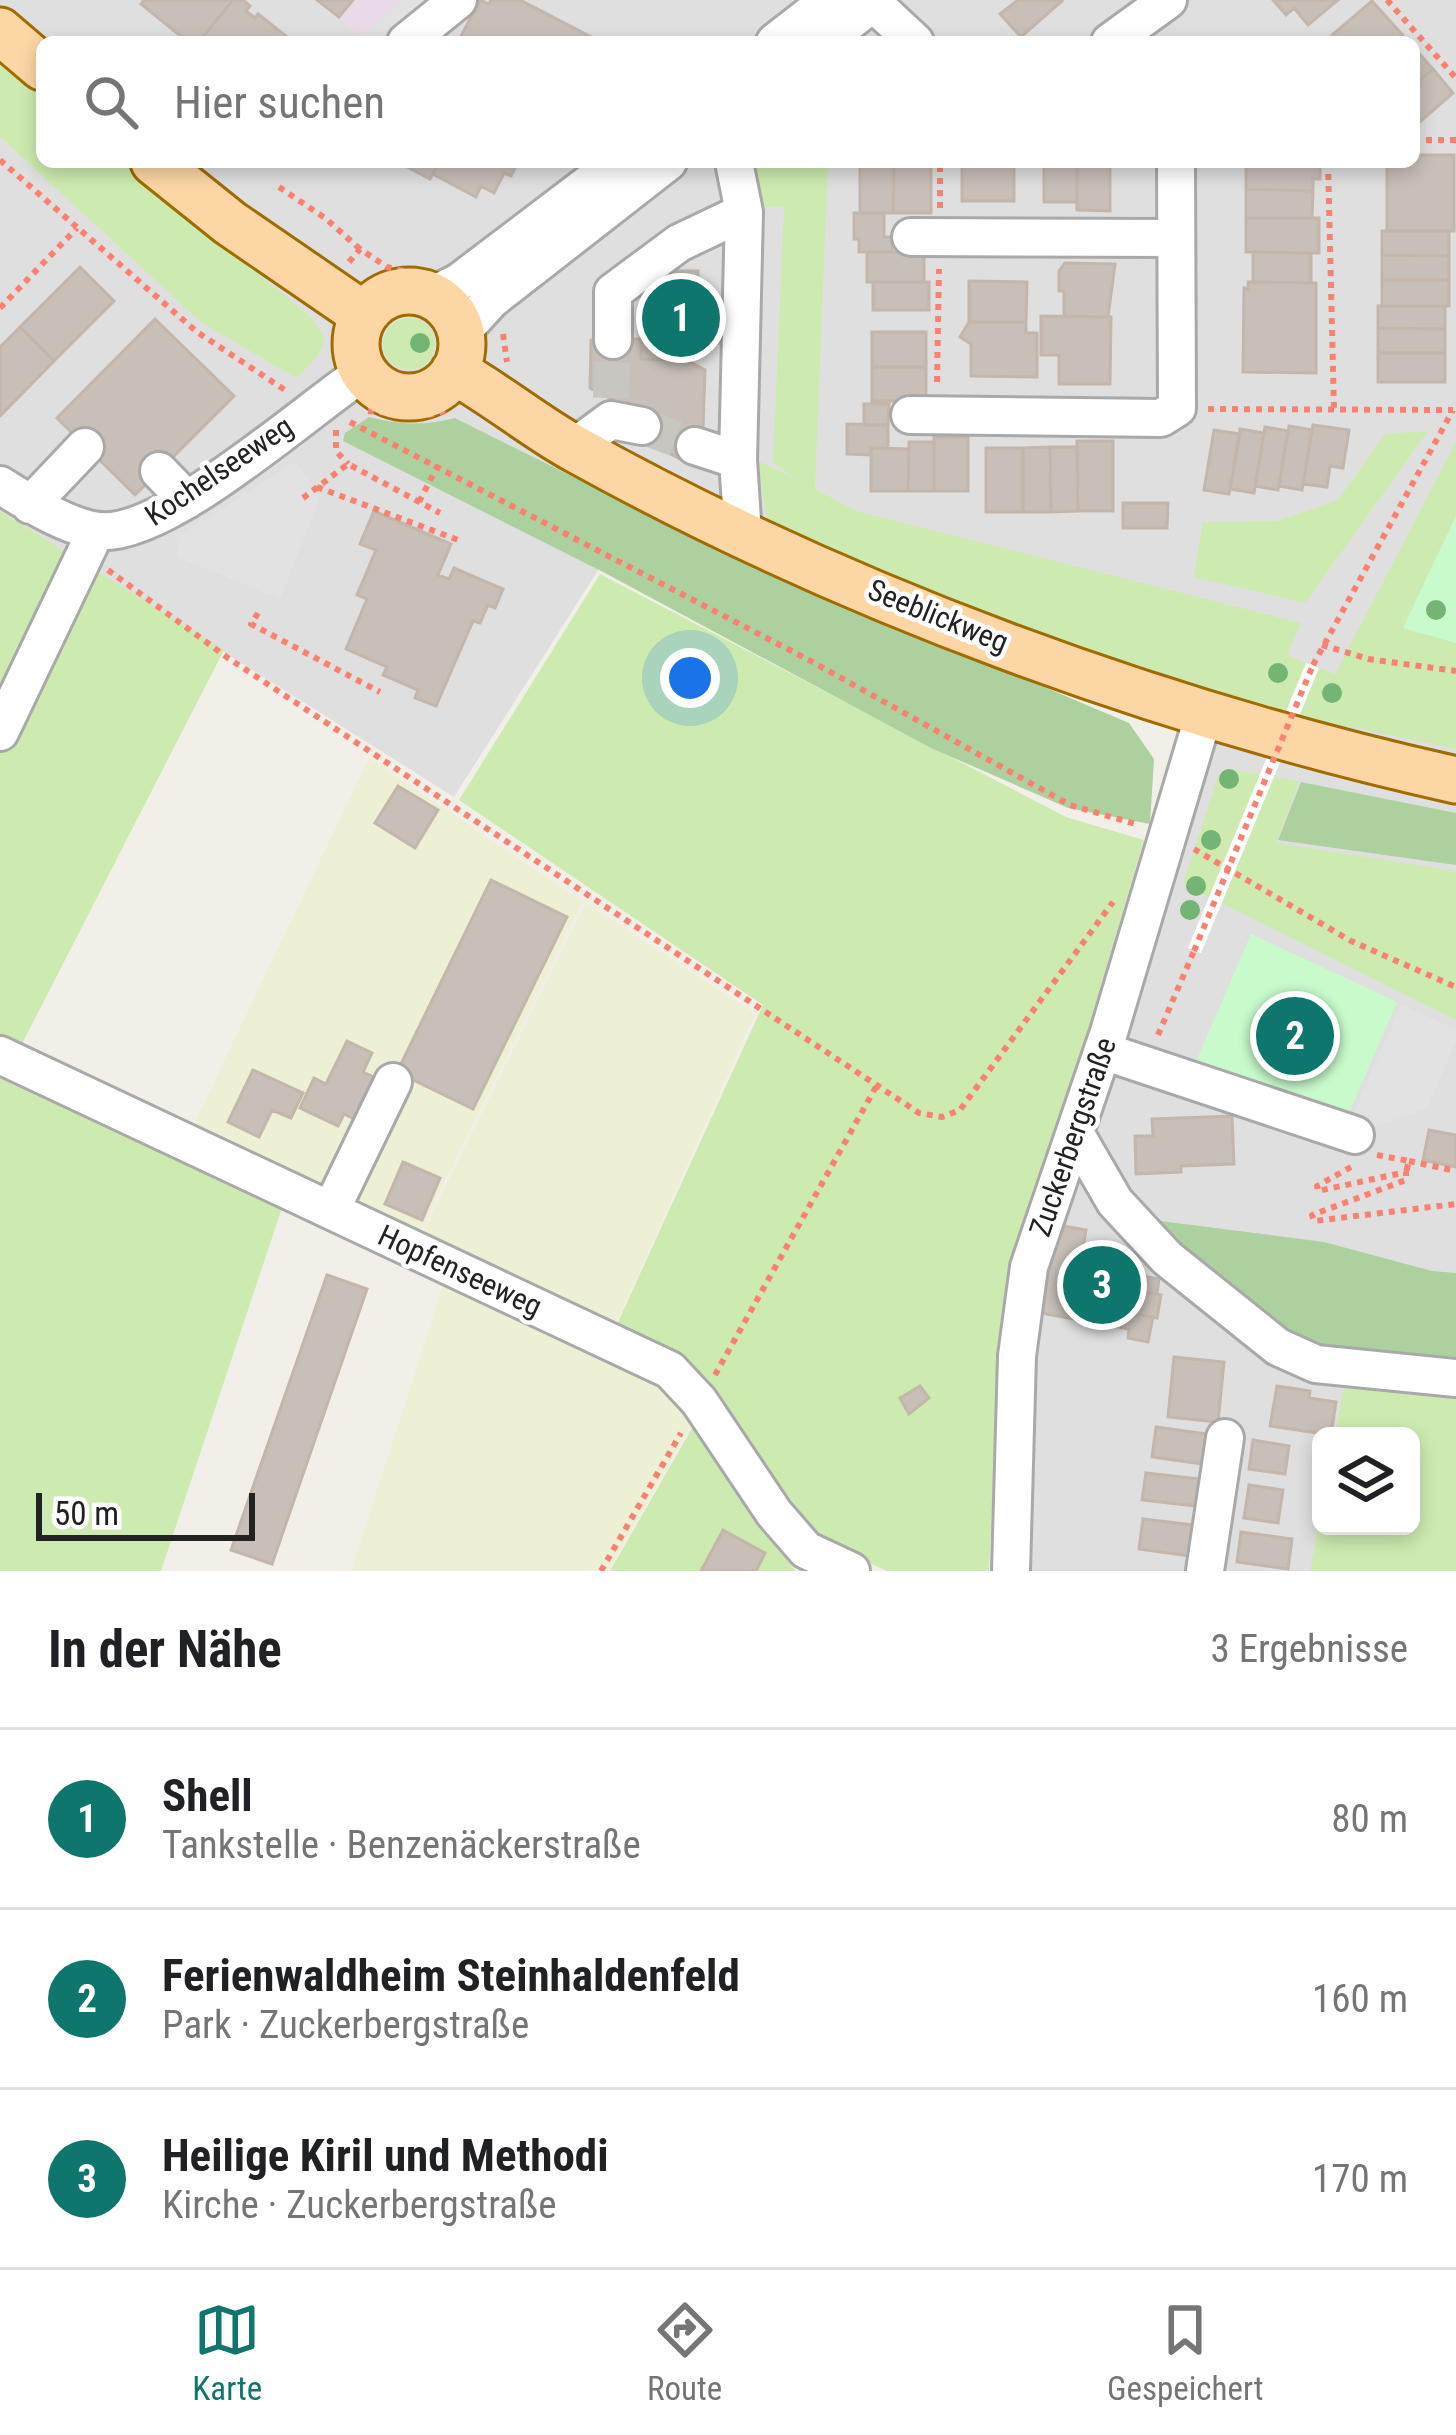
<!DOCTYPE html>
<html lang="de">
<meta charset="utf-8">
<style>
:root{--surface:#fff;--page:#f2f2f2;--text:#202124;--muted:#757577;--line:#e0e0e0;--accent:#0f766e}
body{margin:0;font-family:"Roboto Condensed",sans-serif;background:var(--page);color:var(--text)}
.controls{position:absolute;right:36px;bottom:36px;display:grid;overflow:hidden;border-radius:18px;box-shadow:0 6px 18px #0003}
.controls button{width:108px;height:108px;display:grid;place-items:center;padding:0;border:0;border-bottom:3px solid var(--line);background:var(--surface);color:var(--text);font:60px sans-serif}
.scale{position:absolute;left:36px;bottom:30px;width:219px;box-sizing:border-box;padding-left:12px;border:6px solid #222;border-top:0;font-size:33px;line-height:42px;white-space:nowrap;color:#222;-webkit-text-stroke:9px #fff;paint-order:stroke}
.you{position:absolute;left:690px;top:678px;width:42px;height:42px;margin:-30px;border:9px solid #fff;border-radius:50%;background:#1a73e8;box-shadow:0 0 0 18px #1a73e833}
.badge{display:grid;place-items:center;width:78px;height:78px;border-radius:50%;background:var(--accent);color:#fff;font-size:39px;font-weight:700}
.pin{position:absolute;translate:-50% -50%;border:6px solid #fff;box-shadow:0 3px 12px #0006}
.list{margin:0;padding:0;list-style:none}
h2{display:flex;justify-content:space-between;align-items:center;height:156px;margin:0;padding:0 48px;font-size:51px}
h2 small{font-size:39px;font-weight:400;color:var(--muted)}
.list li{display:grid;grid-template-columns:78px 1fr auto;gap:36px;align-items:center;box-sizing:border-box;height:180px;padding:0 48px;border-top:3px solid var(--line)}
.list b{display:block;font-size:45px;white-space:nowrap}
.list p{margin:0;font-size:39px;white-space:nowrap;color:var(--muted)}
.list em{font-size:39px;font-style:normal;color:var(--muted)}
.icon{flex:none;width:66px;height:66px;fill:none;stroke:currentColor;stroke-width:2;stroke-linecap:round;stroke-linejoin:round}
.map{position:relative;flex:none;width:1456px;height:1571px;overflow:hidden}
.search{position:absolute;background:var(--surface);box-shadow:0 6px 18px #0003;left:36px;right:36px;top:36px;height:132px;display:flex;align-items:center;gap:30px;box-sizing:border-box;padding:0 42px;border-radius:18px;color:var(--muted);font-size:45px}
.sheet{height:696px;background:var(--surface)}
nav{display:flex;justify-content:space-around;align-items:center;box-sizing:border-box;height:168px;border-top:3px solid var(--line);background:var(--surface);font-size:33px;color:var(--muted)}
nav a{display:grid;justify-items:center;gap:6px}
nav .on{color:var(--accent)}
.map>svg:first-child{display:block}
</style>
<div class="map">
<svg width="1456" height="1571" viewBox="0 0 1456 1571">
<rect width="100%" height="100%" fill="#f2efe9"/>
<path fill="#e0dfdf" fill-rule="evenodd" d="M0 0H1456V1571H1020L1035 1268 1223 705 656 479 454 797 0 511ZM42 42H1414V162H42ZM1321 1436H1411V1526H1321Z"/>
<path fill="#ebdbe8" d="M316 0H403L361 36Z"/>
<path fill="#eef0d5" d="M369 758 583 901 416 1240 191 1130Z
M586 903 755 1013 612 1333 418 1242Z
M444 1283 661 1384 693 1421 608 1571H351Z"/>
<path fill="#cdebb0" d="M0 54 42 91V162H124L314 320 325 340 317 357 296 378 201 322 0 137Z
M751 162H828L815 489 856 511 1301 623 1287 655 1335 674 1456 442V516L1403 628 1456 643V749L1294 715 1009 628 768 525 757 460 798 480 773 463 784 207H753Z
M383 344a26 26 0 1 1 52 0a26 26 0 1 1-52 0Z
M1428 431 1305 603 1194 577 1203 522 1277 521 1338 500 1385 434Z
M0 511 224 650 7 1073 0 1069Z
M600 574 1066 817 1144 840 1001 1324 989 1571H887L815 1538 613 1333 763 1005 459 800Z
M1231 769 1299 781 1276 843 1456 871V1020L1183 884 1218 776Z
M0 1077 282 1208 161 1571H0Z
M1345 1381 1456 1385V1571H1310L1321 1513V1526H1411V1436H1335Z
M695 1423 757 1525 796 1571H610Z"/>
<path fill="#add19e" d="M369 417C400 425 424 426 455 418L706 543 1129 723 1154 759 1150 824 1068 808 931 748 603 572 343 441 345 433Z
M1301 782 1456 813V865L1278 840Z
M1145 1219 1324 1242 1432 1271 1456 1273V1368L1314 1351 1221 1292Z"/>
<path fill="#c8facc" d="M1456 516V643L1403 628Z
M1251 934 1397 1002 1345 1122 1192 1071Z"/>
<path fill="#e2e2e2" d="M403 0H445L393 42H369L361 36Z
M295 462 321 496 280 599 179 558 176 538Z
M1401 1005 1456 1029V1040L1428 1108 1376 1126 1350 1120Z"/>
<path fill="#fff" d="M1306 663 1319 668 1201 953 1188 948Z"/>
<path fill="#c7bfb8" stroke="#c4b6ab" stroke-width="3" d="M144 0H233L199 42H188L141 4Z
M233 0H243L250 6 246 11 255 18 258 14 286 36 281 42H199Z
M317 0H353L339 17Z
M480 0 489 4 491 0H520L593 38 591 42H458Z
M1018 0H1061L1062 1 1021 37 1000 14Z
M1273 0H1338L1308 25 1294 8 1286 15Z
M1372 1 1409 42H1333L1332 35Z
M1414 48 1433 69 1414 85Z
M1433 69 1453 93 1414 127V85Z
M1414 155H1454V231H1387V162H1414Z
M398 162H439L430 179Z
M439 162H518L511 176 504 173 494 193 481 186 476 197 433 174Z
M860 162H894L893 213H860Z
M894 162H931V213H893Z
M962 162H1014V201H962Z
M1044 162H1077V202H1044Z
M1077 162H1110V211L1077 210Z
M1246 162H1320V179H1313V191L1246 189Z
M1246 189 1313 191 1312 218H1246Z
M854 213H884V237H892V252H859V239H854Z
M1246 218H1319V253L1246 252Z
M1382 231H1449V256L1382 255Z
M867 252H924V282H867Z
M1253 252 1311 253V283L1253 282Z
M1382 255 1449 256V280H1382Z
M1065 263 1115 264 1108 317 1064 316V291H1059V271Z
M80 267 114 301 54 361 20 327Z
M663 271H698V297L721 298 720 343H688L687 360 641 359 642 291 662 292Z
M1382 280H1449V306H1382Z
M969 281 1027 282 1026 322H969Z
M873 282H929V310H873Z
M1248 282 1316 283V373L1243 372 1244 288 1248 289Z
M1378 306H1445V329L1378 328Z
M1041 316 1111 317 1110 384H1059V355H1041Z
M155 319 234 396 135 495 57 418Z
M969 322H1026V333H1037V377L971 376V344L960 337Z
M20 327 54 361 0 416V347Z
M1378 328 1445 329V353H1378Z
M872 332H926V367H872Z
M646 339 705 370 703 429 687 463 642 438V414L590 388 591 340Z
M1378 353H1445V382H1378Z
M872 367H926V401H872Z
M864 404H889L888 425H864Z
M847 424 888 425V449L871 448V455L847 454Z
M1313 425 1349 430 1343 468 1330 466 1327 487 1303 484Z
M1289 426 1312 430 1302 490 1279 486Z
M1265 427 1288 431 1278 490 1255 486Z
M1240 429 1264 433 1254 493 1230 489Z
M1214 430 1240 434 1229 494 1204 490Z
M934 437H968V491H934Z
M1077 441H1113V511H1078Z
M909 442H934V491H908Z
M1050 447 1051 512H1023V448Z
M1050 447H1077L1078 511 1051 512Z
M871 448 909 449 908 491H871Z
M986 448H1023V512H986Z
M1123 503H1168L1167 528H1123Z
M374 511 451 544 438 575 449 579 454 568 503 589 495 608 488 605 480 623 473 621 436 706 415 698 418 690 383 675 387 667 346 649 367 599 357 595 376 550 360 544Z
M398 786 438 810 415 848 375 823Z
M491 880 567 917 473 1109 397 1072Z
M347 1041 372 1053 363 1072 380 1080 360 1122 344 1114 338 1126 300 1108 314 1078 326 1084Z
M253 1070 303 1093 291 1118 272 1110 259 1137 228 1122Z
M1232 1116 1234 1164 1181 1166V1172L1136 1174 1135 1136H1153L1152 1119Z
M1429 1130 1456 1135V1167L1423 1160Z
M403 1162 440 1178 422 1220 385 1204Z
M1057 1225 1086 1230 1080 1265 1159 1279 1157 1294 1136 1290 1131 1313 1153 1317 1148 1342 1128 1338 1129 1329 1041 1313Z
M327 1275 367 1289 272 1564 231 1550Z
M1136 1290 1161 1295 1157 1318 1131 1313Z
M1174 1357 1224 1362 1218 1422 1168 1417Z
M920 1386 929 1398 909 1414 900 1398Z
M1277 1386 1310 1391 1309 1398 1336 1402 1331 1435 1270 1426Z
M1156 1427 1207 1434 1203 1464 1152 1457Z
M1253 1440 1289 1446 1285 1474 1249 1469Z
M1146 1473 1200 1479 1196 1506 1142 1500Z
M1249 1485 1283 1490 1278 1523 1244 1518Z
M1143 1519 1194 1525 1190 1556 1139 1549Z
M723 1530 765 1553 756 1571H701Z
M1241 1532 1292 1539 1288 1569 1237 1562Z"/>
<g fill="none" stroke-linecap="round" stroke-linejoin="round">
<path stroke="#c8c6c1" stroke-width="36" stroke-dasharray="36 18" stroke-linecap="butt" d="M611 398 613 340
M642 426 695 446"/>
<g stroke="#a9a9a9" stroke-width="42">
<path id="minor" d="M870 0 915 42
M406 42 458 0
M775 42 829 0
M823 42 877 0
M1110 42 1168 0
M734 162 744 212 738 460 743 535
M911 237 1175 238
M431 296 459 282 617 162
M461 333 491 300 668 162
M613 340V292L679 243 744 212
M910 415 1161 418 1177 408 1176 162
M695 446 738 460
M573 448 611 420 642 426
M159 471 187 500
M0 485C25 501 70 529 100 531 166 537 305 411 364 372
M30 505 85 447
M0 732 96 531
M1103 1051 1355 1135
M0 1055 670 1370 699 1401 774 1513 806 1550 851 1571
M1075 1133 1115 1202 1167 1258 1278 1347 1316 1364 1456 1378
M331 1210 393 1082
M1011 1571 1017 1356 1029 1267 1109 1032 1204 714
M1205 1571 1225 1438"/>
</g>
<g stroke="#a06b00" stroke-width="51">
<path id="major" d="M0 31 42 67
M154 162 230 223 364 315
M356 344a53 53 0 1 1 106 0a53 53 0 1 1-106 0Z
M454 371C497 395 535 427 577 450 844 598 1159 714 1456 780"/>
</g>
<path stroke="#fa8072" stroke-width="6" stroke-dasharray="6 6" stroke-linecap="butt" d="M1387 0 1456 78
M1414 140H1456
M0 160 197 332 288 392
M1328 162 1334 410
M279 187 325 218 360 249
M940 208V162
M349 262 360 249 387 267 412 273
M0 308 77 228
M503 334 507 362
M937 382 939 269
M1208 409 1453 410
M368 411 424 416 450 410
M350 422 807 659 1070 805 1139 825
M336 430V451L348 464
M317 487 458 540
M303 498 348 464 440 513
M419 502 438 465
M108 570 228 658 919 1113 942 1117 960 1110 1113 902
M258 613 251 624 380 692
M1322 645 1368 659 1456 671
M1313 665 1453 410
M1194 849 1351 941 1456 987
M1158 1035 1194 951
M1377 1155 1409 1161 1406 1172
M1409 1161 1456 1171
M1351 1167 1317 1186 1318 1191 1406 1172V1180L1312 1215 1314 1221 1456 1204
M715 1375 877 1085
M601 1571 681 1433"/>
<use href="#minor" stroke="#fff" stroke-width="36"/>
<use href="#major" stroke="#fcd6a4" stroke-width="45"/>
<path stroke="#fa8072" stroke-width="6" stroke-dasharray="6 6" stroke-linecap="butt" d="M1194 951 1313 665"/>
</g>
<g fill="#74b475">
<circle cx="420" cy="343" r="10"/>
<circle cx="1436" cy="610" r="10"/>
<circle cx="1278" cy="673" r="10"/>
<circle cx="1332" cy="693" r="10"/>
<circle cx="1229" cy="779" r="10"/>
<circle cx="1211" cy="840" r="10"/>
<circle cx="1196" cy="886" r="10"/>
<circle cx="1190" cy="910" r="10"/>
</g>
<g text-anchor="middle" stroke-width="9" stroke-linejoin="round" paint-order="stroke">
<g font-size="30" fill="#222" stroke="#fff">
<text transform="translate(219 471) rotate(-34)" y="10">Kochelseeweg</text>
<text transform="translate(938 616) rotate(22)" y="10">Seeblickweg</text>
<text transform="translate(1073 1137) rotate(-71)" y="10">Zuckerbergstraße</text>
<text transform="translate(460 1271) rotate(25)" y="10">Hopfenseeweg</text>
</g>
</g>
</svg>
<div class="controls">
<button><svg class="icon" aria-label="layers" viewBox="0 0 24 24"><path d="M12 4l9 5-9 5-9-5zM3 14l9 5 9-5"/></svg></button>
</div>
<div class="scale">50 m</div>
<div class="you"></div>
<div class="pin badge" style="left:681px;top:318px">1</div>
<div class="pin badge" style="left:1295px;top:1036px">2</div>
<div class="pin badge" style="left:1102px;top:1285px">3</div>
<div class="search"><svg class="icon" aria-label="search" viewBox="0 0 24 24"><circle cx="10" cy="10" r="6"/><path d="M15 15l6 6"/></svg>Hier suchen</div>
</div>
<section class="sheet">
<h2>In der Nähe<small>3 Ergebnisse</small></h2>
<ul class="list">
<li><span class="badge">1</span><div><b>Shell</b><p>Tankstelle · Benzenäckerstraße</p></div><em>80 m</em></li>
<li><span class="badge">2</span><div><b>Ferienwaldheim Steinhaldenfeld</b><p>Park · Zuckerbergstraße</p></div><em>160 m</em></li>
<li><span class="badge">3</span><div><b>Heilige Kiril und Methodi</b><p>Kirche · Zuckerbergstraße</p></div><em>170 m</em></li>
</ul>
</section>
<nav>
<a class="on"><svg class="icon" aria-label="map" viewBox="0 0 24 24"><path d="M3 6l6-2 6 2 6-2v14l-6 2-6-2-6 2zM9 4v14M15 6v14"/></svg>Karte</a>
<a><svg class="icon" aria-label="directions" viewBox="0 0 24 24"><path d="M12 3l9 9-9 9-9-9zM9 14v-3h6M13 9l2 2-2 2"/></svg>Route</a>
<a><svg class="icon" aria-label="saved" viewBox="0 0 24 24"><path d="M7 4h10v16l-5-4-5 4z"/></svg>Gespeichert</a>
</nav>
